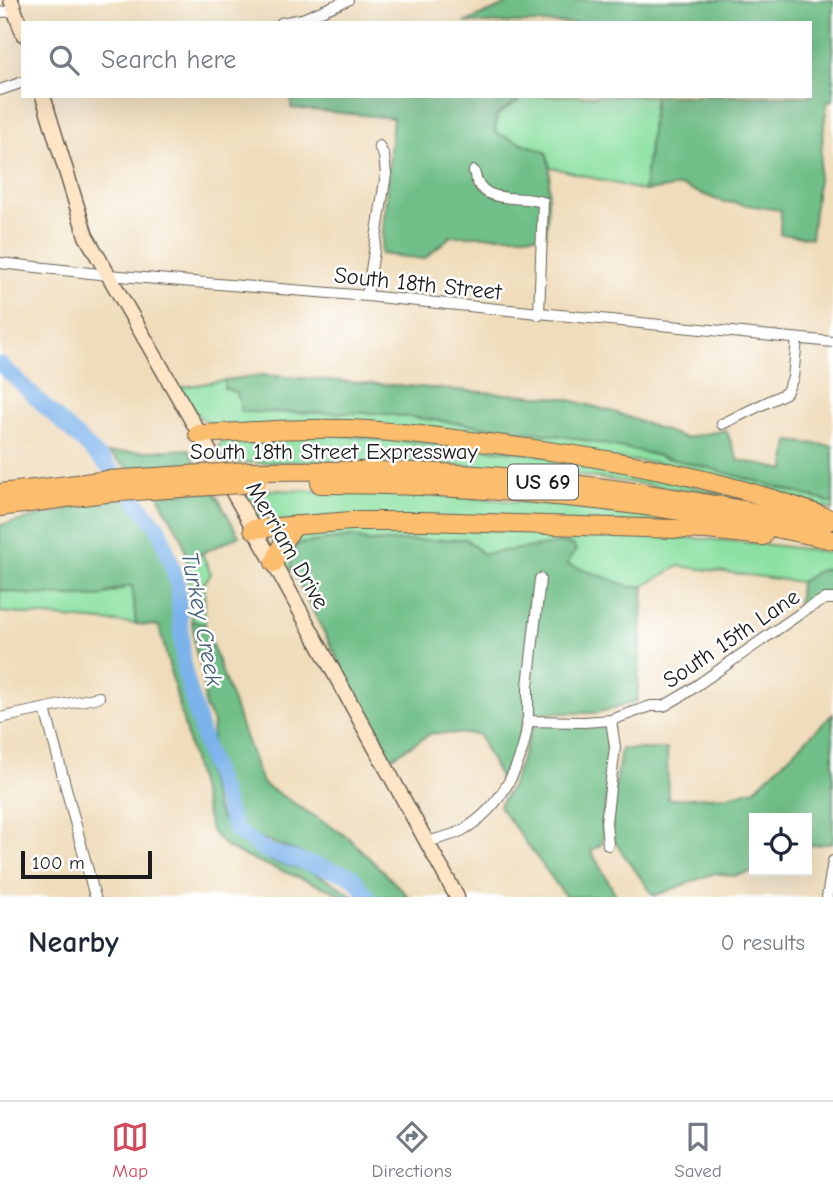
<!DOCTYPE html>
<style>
:root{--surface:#fff;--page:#f6f6f7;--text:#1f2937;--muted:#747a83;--line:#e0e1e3;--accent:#d1495b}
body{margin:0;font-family:"Comic Neue",sans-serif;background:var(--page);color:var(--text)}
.controls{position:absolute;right:21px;bottom:21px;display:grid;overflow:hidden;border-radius:0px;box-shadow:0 7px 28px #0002}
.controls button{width:63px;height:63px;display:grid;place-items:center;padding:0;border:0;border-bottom:2px solid var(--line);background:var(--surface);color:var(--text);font:35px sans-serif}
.scale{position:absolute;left:21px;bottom:18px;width:131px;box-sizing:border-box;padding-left:7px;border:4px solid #1c1c1c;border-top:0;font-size:19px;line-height:24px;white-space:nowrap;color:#1c1c1c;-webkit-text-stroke:5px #fff;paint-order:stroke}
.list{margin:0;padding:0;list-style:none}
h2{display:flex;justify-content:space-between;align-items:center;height:91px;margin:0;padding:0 28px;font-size:30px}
h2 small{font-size:23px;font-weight:400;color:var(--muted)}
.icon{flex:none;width:38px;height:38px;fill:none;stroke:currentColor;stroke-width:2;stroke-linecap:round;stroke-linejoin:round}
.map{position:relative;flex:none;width:833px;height:897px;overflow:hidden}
.search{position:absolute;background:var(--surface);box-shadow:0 7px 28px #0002;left:21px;right:21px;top:21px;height:77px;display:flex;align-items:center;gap:18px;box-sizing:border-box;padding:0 24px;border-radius:0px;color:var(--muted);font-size:26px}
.sheet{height:203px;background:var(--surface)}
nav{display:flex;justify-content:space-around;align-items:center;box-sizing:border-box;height:98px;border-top:2px solid var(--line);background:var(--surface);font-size:19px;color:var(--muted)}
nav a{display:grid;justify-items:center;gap:4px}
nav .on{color:var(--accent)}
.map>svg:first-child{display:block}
</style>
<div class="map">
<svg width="833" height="897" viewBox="0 0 833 897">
<rect width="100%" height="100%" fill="#fff"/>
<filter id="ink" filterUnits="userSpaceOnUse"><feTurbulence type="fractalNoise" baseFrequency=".0143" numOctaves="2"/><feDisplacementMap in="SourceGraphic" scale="14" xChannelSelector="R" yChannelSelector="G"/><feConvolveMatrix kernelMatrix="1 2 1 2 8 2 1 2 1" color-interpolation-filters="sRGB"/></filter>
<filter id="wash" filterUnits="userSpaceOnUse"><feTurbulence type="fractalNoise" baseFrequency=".00686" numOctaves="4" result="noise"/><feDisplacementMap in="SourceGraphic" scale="28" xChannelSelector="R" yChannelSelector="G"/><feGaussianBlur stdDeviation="1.57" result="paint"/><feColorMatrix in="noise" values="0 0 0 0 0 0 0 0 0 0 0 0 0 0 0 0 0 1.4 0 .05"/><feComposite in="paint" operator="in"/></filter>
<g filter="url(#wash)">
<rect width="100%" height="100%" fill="#efdcba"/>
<path fill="#8ce1a2" stroke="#547e5f" stroke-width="2" d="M525 96H655L644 191 550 167 546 152 495 133 497 115Z
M225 380 224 388 237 392 242 412 377 413 563 436 634 450 713 469 833 503V510L659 463 216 425C196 421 189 403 178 388Z
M321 433 576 458 737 497 575 475 451 465 344 461 228 463 218 453V447L224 439Z
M244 490C396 490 547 500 697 523L259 521 255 518 257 513Z
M384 527C534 531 684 531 833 553V568L818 571 800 582 679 566 644 586 631 587 567 564 562 543 482 554 466 539 368 542 352 537 298 544 291 554V568L285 572C280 554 288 546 299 533Z
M202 553 211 574 204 583 205 625 192 621 187 560Z
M132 585 136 624 0 612V590L26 594 99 597Z"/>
<path fill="#71bf88" stroke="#466e52" stroke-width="2" d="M516 0H833V100L827 102 811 238 780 234 781 210 720 201 682 186 644 191 655 96H810V23H464Z
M292 96H525L497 115 495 133 546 152 550 167 546 236H451L424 259 381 254 393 118 291 108Z
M261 375 563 398 614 412 685 438 726 430 738 460 785 470 789 441 833 446V503L713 469 634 450 563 436 377 413 242 412 237 393 224 388 225 380Z
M188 449 197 464 128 468 108 453Z
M214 491 239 536 187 560 182 538 164 507 159 494Z
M123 496C135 510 151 524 159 541 180 586 171 636 182 683 191 725 205 766 216 807 226 830 246 850 269 860 283 866 298 867 311 872 327 879 341 887 354 897H340L334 891 246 857 226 847 211 831 159 626 136 624 132 585 111 591 100 597 26 594 0 590V525L68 510V504Z
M353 537 368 542 466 539 483 554 562 543 573 545 576 550 567 564 631 587 644 586 637 701 597 713H524L520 742 503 784 478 734 432 733 389 759 291 568V554L298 544Z
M833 568V590L798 608 800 582 818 571Z
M192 621 205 625 262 783 349 838 409 897H376L347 870 252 835 238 823 211 749 213 722 205 707 202 669 196 653Z
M833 714V843L807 846V818H754L756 871 734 876 715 873 654 896 614 841 611 816 621 749H667L668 799 728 796 755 789Z
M605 722 609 725 610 749 602 844 591 851 617 897H566L499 806 512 785 534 723Z"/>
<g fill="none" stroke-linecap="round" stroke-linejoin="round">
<path stroke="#7cb3eb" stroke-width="16" d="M0 364 106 464 160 530 177 582 184 669 206 749 235 830 266 851 352 876 368 897"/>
</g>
</g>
<g filter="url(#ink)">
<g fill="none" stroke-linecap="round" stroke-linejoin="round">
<g stroke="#665f53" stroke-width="12">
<path id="minor" d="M0 12 15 11
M281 23 302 19 348 0
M0 90 23 82
M474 171C480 207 516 194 543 202L539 315
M0 263 108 275 367 296 833 342
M367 296 386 174 384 156 379 146
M722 424 786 393 793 378 797 339
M45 709 95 897
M0 718 99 697
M527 721 584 722 611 720 651 706H664L683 695 808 608 825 599H833
M426 842C437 839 451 836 461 831 501 809 524 763 528 719 528 708 528 697 528 686 532 651 536 615 540 579
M608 845 606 822 615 747 611 720
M827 897 833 861"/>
</g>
<g stroke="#665f53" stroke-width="17">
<path id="secondary" d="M11 0 23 34
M43 96 86 236 281 576 457 897"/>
</g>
<g stroke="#665f53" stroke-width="20">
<path id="motorway" d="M198 434C248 432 297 427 347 429 397 431 446 438 496 444 611 458 725 478 833 520
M249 471C305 471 360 470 415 472 552 476 689 498 823 526
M320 484C448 484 576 495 702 514 746 521 790 531 833 540
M0 493 60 486
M0 507 66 498
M253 529 351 521H425L708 530 763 536
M274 563 285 538 296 525"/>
</g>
<use href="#minor" stroke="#fff" stroke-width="10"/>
<use href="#secondary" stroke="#fde5c5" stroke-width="14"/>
<use href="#motorway" stroke="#fbbe6e" stroke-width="18"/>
<g stroke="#665f53" stroke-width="20" stroke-linecap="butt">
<path id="motorway-bridge" d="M60 486 108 480 249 471
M66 498 106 493 257 483"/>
</g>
<use href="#motorway-bridge" stroke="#fbbe6e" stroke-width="18"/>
</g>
</g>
<g text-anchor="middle" stroke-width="5" stroke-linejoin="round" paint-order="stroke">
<rect fill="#fff" stroke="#606060" stroke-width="2" x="508" y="464.5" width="70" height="35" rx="5"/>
<g font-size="21" font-weight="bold" fill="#1c1c1c">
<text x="543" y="489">US 69</text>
</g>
<g font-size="23" fill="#1c1c1c" stroke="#fff">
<text transform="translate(418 283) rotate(6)" y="8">South 18th Street</text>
<text x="334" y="459">South 18th Street Expressway</text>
<text transform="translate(288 545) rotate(60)" y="8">Merriam Drive</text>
<text transform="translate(731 638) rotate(-34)" y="8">South 15th Lane</text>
</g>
<g font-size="24" font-style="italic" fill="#476079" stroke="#fff">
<text transform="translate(202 619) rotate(79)" y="8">Turkey Creek</text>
</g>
</g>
</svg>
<div class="controls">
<button><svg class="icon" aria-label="locate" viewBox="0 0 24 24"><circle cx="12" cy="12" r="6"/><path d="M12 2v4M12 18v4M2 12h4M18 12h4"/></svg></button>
</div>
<div class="scale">100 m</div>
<div class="search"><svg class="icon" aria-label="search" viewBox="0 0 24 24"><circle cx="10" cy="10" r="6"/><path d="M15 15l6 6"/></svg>Search here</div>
</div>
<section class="sheet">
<h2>Nearby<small>0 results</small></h2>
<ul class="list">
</ul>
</section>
<nav>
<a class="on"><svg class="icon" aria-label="map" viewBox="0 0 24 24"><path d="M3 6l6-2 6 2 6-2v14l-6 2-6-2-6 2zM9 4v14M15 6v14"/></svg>Map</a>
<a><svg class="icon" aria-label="directions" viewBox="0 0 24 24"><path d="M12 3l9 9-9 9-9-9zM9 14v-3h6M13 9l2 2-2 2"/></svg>Directions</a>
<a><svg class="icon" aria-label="saved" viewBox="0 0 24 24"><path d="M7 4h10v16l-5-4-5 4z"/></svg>Saved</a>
</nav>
